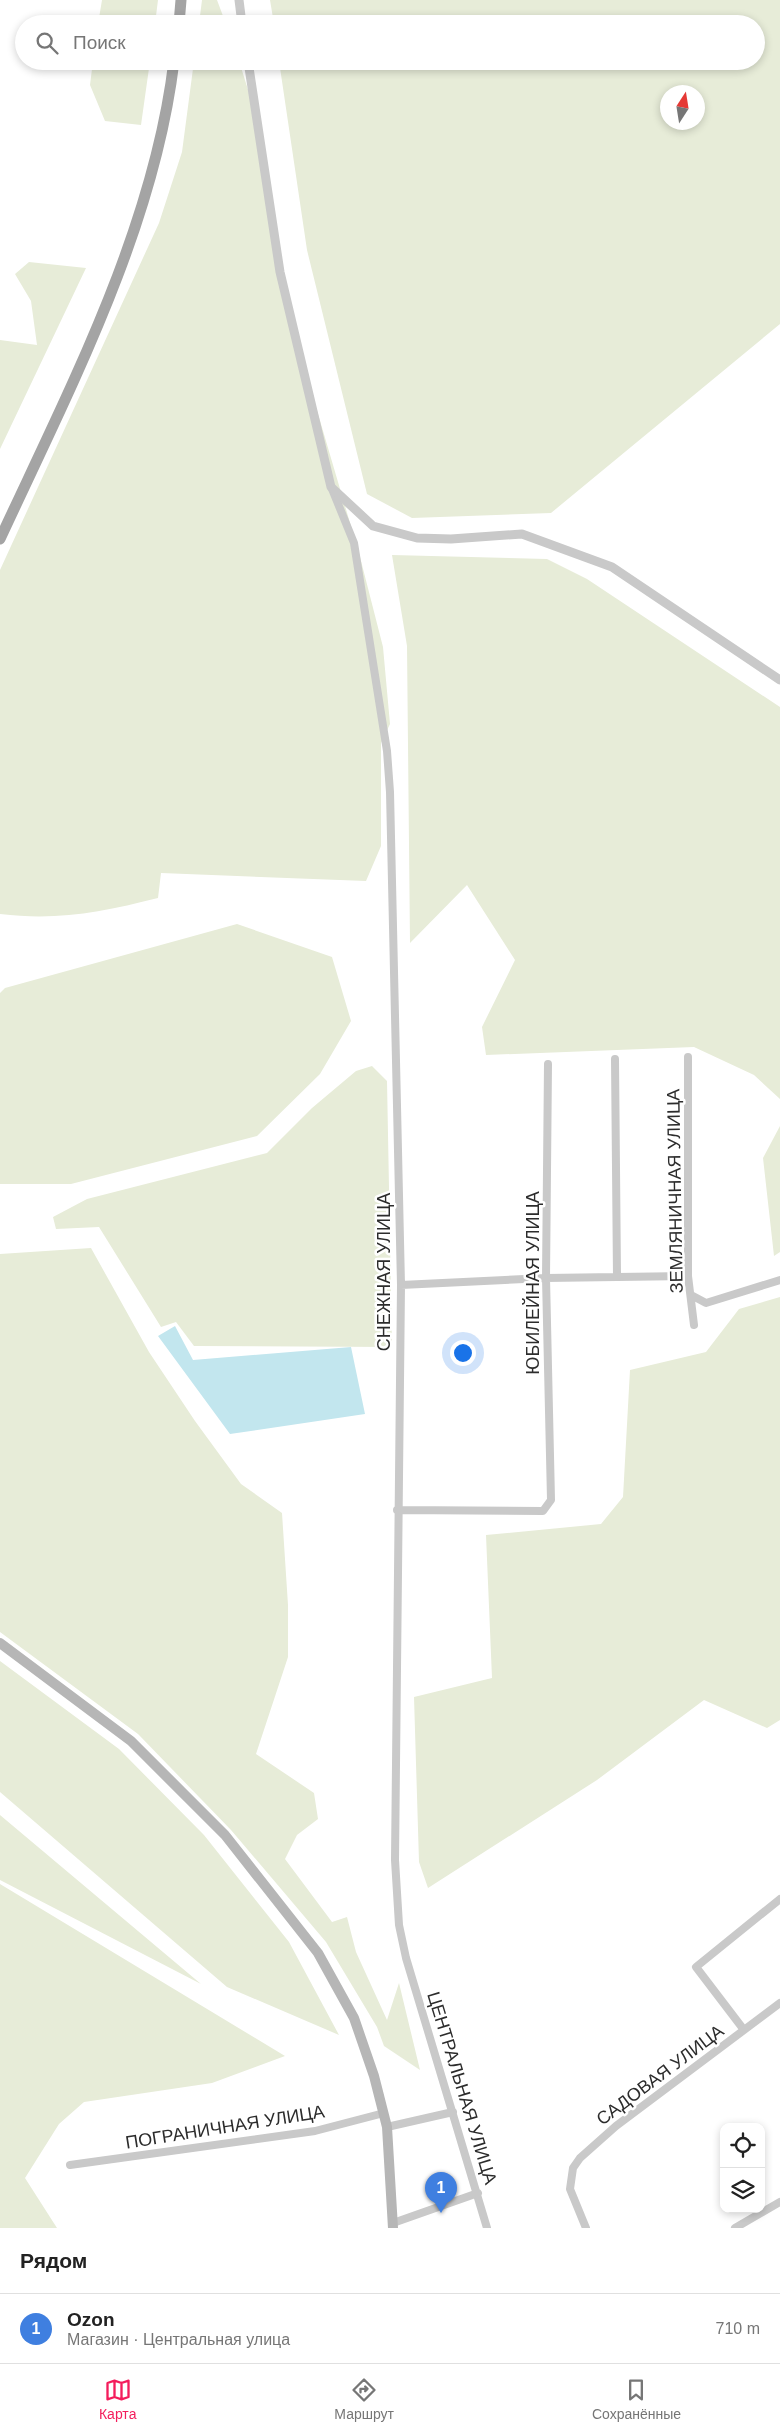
<!DOCTYPE html>
<html lang="ru">
<meta charset="utf-8">
<style>
:root{--surface:#fff;--page:#f6f6f6;--text:#222;--muted:#767676;--line:#e0e0e0;--accent:#f41d5c}
body{margin:0;font-family:Helvetica,sans-serif;background:var(--page);color:var(--text)}
.controls{position:absolute;right:15px;bottom:15px;display:grid;overflow:hidden;border-radius:10px;box-shadow:0 2px 8px #0003}
.controls button{width:45px;height:45px;display:grid;place-items:center;padding:0;border:0;border-bottom:1px solid var(--line);background:var(--surface);color:var(--text);font:25px sans-serif}
.compass{position:absolute;left:660px;top:85px;width:45px;height:45px;border-radius:50%;background:var(--surface);box-shadow:0 2px 8px #0003;rotate:12deg}
.you{position:absolute;left:462px;top:1352px;width:18px;height:18px;margin:-12px;border:4px solid #fff;border-radius:50%;background:#1a73e8;box-shadow:0 0 0 8px #1a73e833}
.badge{display:grid;place-items:center;width:32px;height:32px;border-radius:50%;background:var(--accent);color:#fff;font-size:16px;font-weight:700}
.pin{position:absolute;translate:-50% -41px;filter:drop-shadow(0 1px 2px #0008)}
.pin::after{content:'';position:absolute;top:26px;width:18px;height:15px;background:inherit;clip-path:polygon(0 0,100% 0,50% 100%)}
.list{margin:0;padding:0;list-style:none}
h2{display:flex;justify-content:space-between;align-items:center;height:65px;margin:0;padding:0 20px;font-size:21px}
h2 small{font-size:16px;font-weight:400;color:var(--muted)}
.list li{display:grid;grid-template-columns:32px 1fr auto;gap:15px;align-items:center;box-sizing:border-box;height:70px;padding:0 20px;border-top:1px solid var(--line)}
.list b{display:block;font-size:19px;white-space:nowrap}
.list p{margin:0;font-size:16px;white-space:nowrap;color:var(--muted)}
.list em{font-size:16px;font-style:normal;color:var(--muted)}
.icon{flex:none;width:28px;height:28px;fill:none;stroke:currentColor;stroke-width:2;stroke-linecap:round;stroke-linejoin:round}
.map{position:relative;flex:none;width:780px;height:2228px;overflow:hidden}
.search{position:absolute;background:var(--surface);box-shadow:0 2px 8px #0003;left:15px;right:15px;top:15px;height:55px;display:flex;align-items:center;gap:12px;box-sizing:border-box;padding:0 18px;border-radius:28px;color:var(--muted);font-size:19px}
.sheet{height:135px;background:var(--surface)}
nav{display:flex;justify-content:space-around;align-items:center;box-sizing:border-box;height:70px;border-top:1px solid var(--line);background:var(--surface);font-size:14px;color:var(--muted)}
nav a{display:grid;justify-items:center;gap:2px}
nav .on{color:var(--accent)}
.map>svg:first-child{display:block}
</style>
<div class="map">
<svg width="780" height="2228" viewBox="0 0 780 2228">
<rect width="100%" height="100%" fill="#fff"/>
<path fill="#e7ecd8" fill-rule="evenodd" d="M102 0H158L155 24H98Z
M202 0H217L226 24H199Z
M270 0H780V324L551 513 412 518 367 494 307 250 279 61H756V24H274ZM668 92H698V122H668Z
M93 61H150L141 125 105 121 90 85Z
M194 61H239L250 96 277 274 360 557 383 647 390 724 381 743V846L366 881 161 873 158 898C102 912 58 921 0 914V570L159 223 182 152Z
M29 262 86 268 0 449V340L37 345 31 301 15 274Z
M392 555 547 559 587 579 780 707V1099L754 1075 694 1047 486 1055 482 1027 515 960 467 885 410 943 407 646Z
M237 924 332 957 351 1021 320 1074 257 1136 71 1184H0V993L5 988Z
M372 1066 387 1081 392 1347 194 1346 176 1322 161 1327 99 1227 56 1229 53 1217 87 1199 267 1153 312 1108 356 1071Z
M780 1126V1252L774 1256 763 1158Z
M91 1248 149 1352 195 1421 241 1484 282 1513 288 1605V1657L256 1754 314 1793 318 1819 297 1835 285 1859 332 1922 347 1917 356 1952 387 2020 399 1983 420 2070 384 2046 377 2027 326 1942 231 1830 138 1734 0 1632V1254Z
M780 1297V1720L767 1728 704 1700 597 1780 428 1888 419 1862 414 1697 492 1678 486 1535 601 1524 623 1497 630 1370 706 1352 739 1309Z
M0 1661 119 1749 204 1835 289 1942 339 2035 227 1987 0 1792Z
M0 1815 201 1984 0 1880Z
M0 1884 285 2056 212 2083 84 2102 59 2124 25 2178 57 2228H0Z"/>
<path fill="#c2e6ee" d="M175 1326 193 1360 351 1347 365 1414 230 1434 158 1336Z"/>
<g fill="none" stroke-linecap="round" stroke-linejoin="round">
<path stroke="#c9c9c9" stroke-width="8" d="M332 489 354 543 387 751 390 792 401 1285 395 1860 399 1925 406 1958 487 2228
M688 1057V1276L694 1325
M615 1059 617 1277
M401 1285 546 1278 688 1276
M691 1295 706 1303 780 1280
M397 1510 543 1511 551 1500 546 1278 548 1064
M744 2030 696 1967 780 1899
M387 2127 453 2112
M70 2165 315 2131 384 2113
M393 2223 478 2193
M586 2228 570 2189 573 2168 580 2158 616 2126 780 2003
M735 2228 780 2202"/>
<path stroke="#c9c9c9" stroke-width="9" d="M239 0 242 24
M248 61 280 272 331 487 373 526 417 538 451 539 522 534 612 567 780 680"/>
<path stroke="#b6b6b6" stroke-width="10" d="M0 1643 131 1741 225 1835 318 1953 354 2018 374 2076 387 2127 393 2228"/>
<path stroke="#a4a4a4" stroke-width="11" d="M179 24 181 0
M0 539C70 388 154 228 174 61"/>
</g>
<g text-anchor="middle" stroke-width="5" stroke-linejoin="round" paint-order="stroke">
<g font-size="18" fill="#2c2c2c" stroke="#fff">
<text transform="translate(675 1191) rotate(-91)" y="6">ЗЕМЛЯНИЧНАЯ УЛИЦА</text>
<text transform="translate(384 1272) rotate(-90)" y="6">СНЕЖНАЯ УЛИЦА</text>
<text transform="translate(533 1283) rotate(-90)" y="6">ЮБИЛЕЙНАЯ УЛИЦА</text>
<text transform="translate(660 2075) rotate(-37)" y="6">САДОВАЯ УЛИЦА</text>
<text transform="translate(462 2088) rotate(73)" y="6">ЦЕНТРАЛЬНАЯ УЛИЦА</text>
<text transform="translate(225 2127) rotate(-9)" y="6">ПОГРАНИЧНАЯ УЛИЦА</text>
</g>
</g>
</svg>
<div class="controls">
<button><svg class="icon" aria-label="locate" viewBox="0 0 24 24"><circle cx="12" cy="12" r="6"/><path d="M12 2v4M12 18v4M2 12h4M18 12h4"/></svg></button>
<button><svg class="icon" aria-label="layers" viewBox="0 0 24 24"><path d="M12 4l9 5-9 5-9-5zM3 14l9 5 9-5"/></svg></button>
</div>
<svg class="compass" viewBox="-18 -18 36 36"><path d="M0-13l5 13h-10z" fill="#e53935"/><path d="M0 13l5-13h-10z" fill="#767676"/></svg>
<div class="you"></div>
<div class="pin badge" style="left:441px;top:2213px;background:#3f7fe0">1</div>
<div class="search"><svg class="icon" aria-label="search" viewBox="0 0 24 24"><circle cx="10" cy="10" r="6"/><path d="M15 15l6 6"/></svg>Поиск</div>
</div>
<section class="sheet">
<h2>Рядом<small></small></h2>
<ul class="list">
<li><span class="badge" style="background:#3f7fe0">1</span><div><b>Ozon</b><p>Магазин · Центральная улица</p></div><em>710 m</em></li>
</ul>
</section>
<nav>
<a class="on"><svg class="icon" aria-label="map" viewBox="0 0 24 24"><path d="M3 6l6-2 6 2 6-2v14l-6 2-6-2-6 2zM9 4v14M15 6v14"/></svg>Карта</a>
<a><svg class="icon" aria-label="directions" viewBox="0 0 24 24"><path d="M12 3l9 9-9 9-9-9zM9 14v-3h6M13 9l2 2-2 2"/></svg>Маршрут</a>
<a><svg class="icon" aria-label="saved" viewBox="0 0 24 24"><path d="M7 4h10v16l-5-4-5 4z"/></svg>Сохранённые</a>
</nav>
